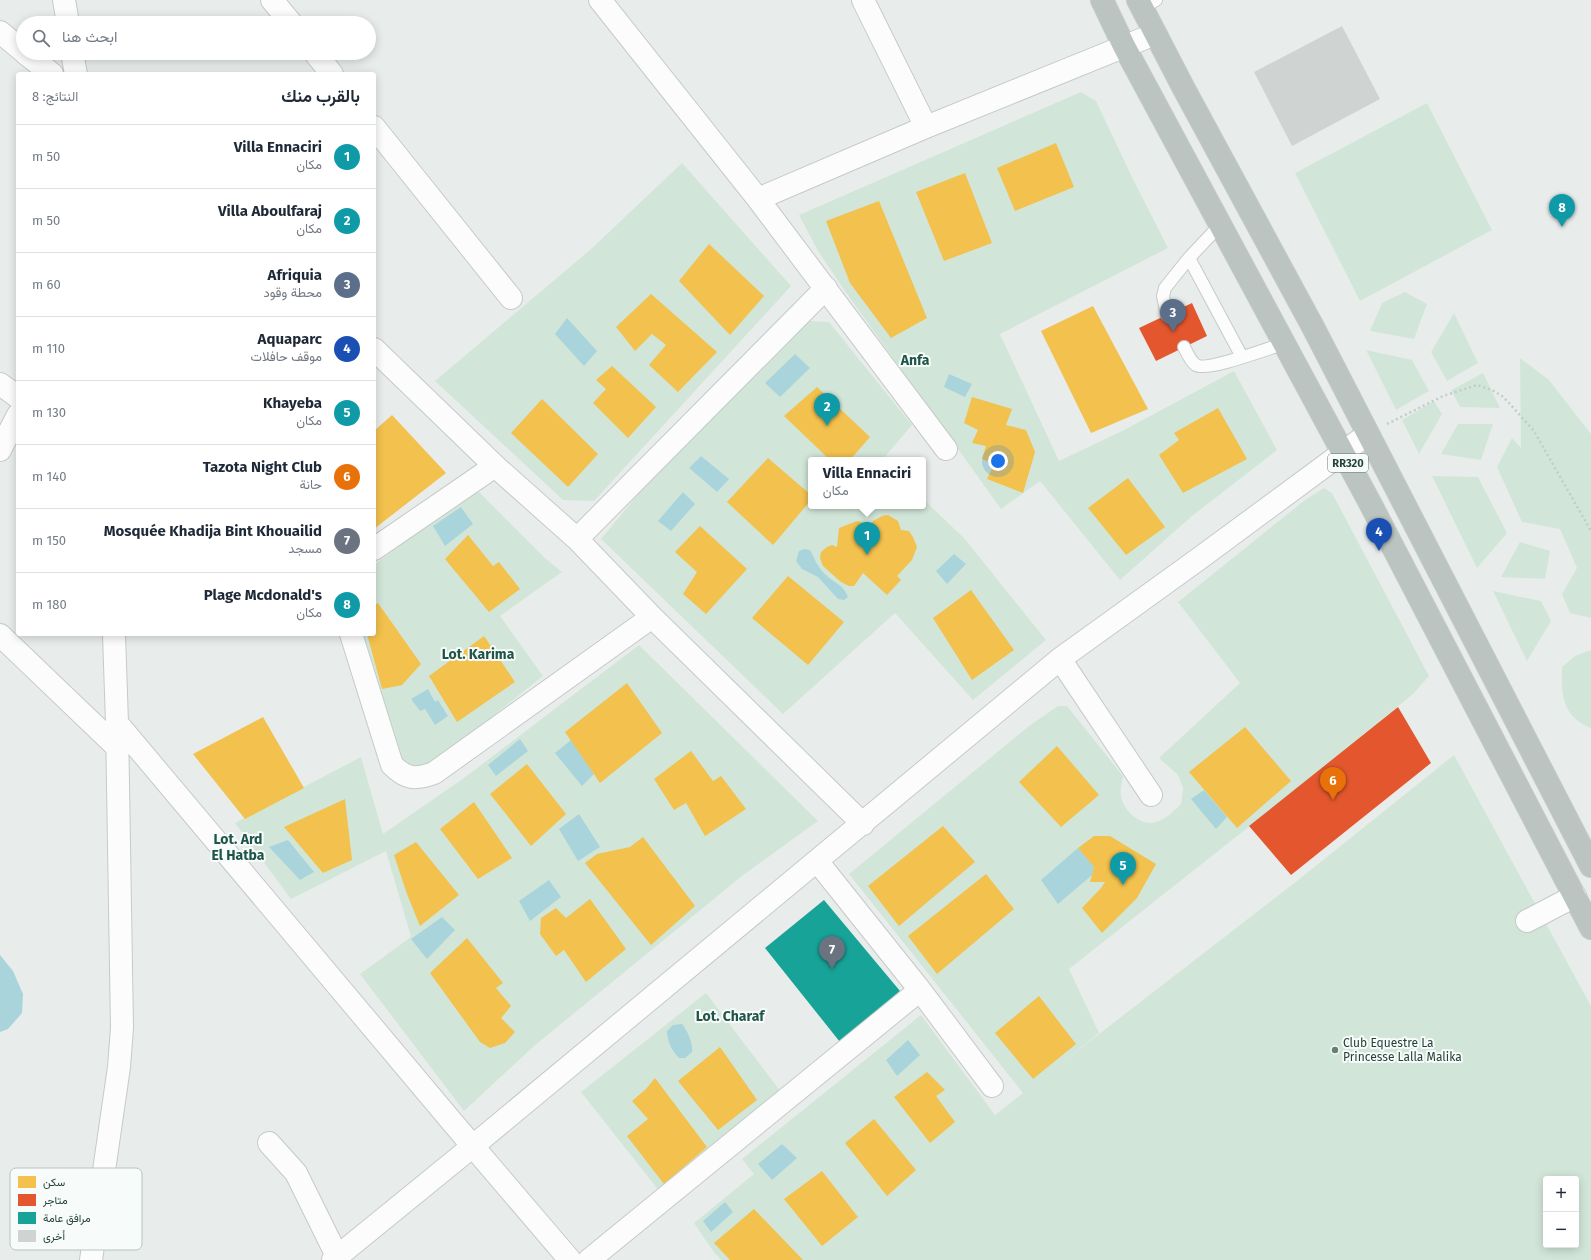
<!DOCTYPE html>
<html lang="ar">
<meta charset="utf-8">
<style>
:root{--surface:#fff;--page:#f6f6f7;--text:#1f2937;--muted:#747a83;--line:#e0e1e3;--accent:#697e78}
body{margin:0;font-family:"Fira Sans",Vazirmatn,sans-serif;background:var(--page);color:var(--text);direction:rtl}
.controls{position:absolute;right:12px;bottom:12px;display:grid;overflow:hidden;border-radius:4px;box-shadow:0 2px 10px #0003}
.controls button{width:36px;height:36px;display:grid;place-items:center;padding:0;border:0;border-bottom:1px solid var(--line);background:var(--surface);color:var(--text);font:20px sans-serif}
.you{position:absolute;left:998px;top:461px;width:14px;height:14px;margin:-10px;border:3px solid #fff;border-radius:50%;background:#1a73e8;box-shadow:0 0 0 6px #1a73e833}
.badge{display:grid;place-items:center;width:26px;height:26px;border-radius:50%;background:var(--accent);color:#fff;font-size:13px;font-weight:700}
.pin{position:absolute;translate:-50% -33px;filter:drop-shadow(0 1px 2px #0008)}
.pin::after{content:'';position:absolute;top:21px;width:14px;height:12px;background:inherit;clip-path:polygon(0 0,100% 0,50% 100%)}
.popup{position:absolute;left:808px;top:457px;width:118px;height:52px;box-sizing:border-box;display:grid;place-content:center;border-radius:4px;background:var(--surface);filter:drop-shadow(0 1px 3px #0005);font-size:13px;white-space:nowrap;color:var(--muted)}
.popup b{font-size:15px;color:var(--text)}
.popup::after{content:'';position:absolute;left:50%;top:100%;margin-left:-8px;border:8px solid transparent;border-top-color:var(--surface)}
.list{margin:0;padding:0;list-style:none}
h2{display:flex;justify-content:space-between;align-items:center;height:52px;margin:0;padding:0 16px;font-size:17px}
h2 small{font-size:13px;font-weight:400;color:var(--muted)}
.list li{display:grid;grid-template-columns:26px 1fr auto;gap:12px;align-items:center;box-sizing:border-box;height:64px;padding:0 16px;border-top:1px solid var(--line)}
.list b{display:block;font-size:15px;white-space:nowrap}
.list p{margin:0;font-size:13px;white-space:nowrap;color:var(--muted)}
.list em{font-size:13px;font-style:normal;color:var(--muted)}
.icon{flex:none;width:22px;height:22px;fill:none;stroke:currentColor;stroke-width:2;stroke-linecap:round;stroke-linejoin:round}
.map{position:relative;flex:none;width:1591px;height:1260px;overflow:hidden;direction:ltr}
.search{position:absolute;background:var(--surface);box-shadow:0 2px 10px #0003;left:16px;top:16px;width:360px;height:44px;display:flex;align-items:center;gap:10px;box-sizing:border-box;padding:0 14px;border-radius:22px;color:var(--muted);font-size:15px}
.panel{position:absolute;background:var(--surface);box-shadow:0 2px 10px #0003;left:16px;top:72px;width:360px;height:564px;border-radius:4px;direction:rtl}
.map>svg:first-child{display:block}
</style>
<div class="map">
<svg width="1591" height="1260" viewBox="0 0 1591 1260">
<rect width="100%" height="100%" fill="#e8edeb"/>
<path fill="#d1e6d8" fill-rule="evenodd" d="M1081 92 1096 101 1131 175 1168 248 1000 334 1059 461 1126 429 1234 371 1277 450 1192 516 1120 580 1040 481 1001 509 845 291 818 251 799 215Z
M1427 103 1492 230 1360 301 1295 173Z
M682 163 791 286 594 501 563 500 435 381 590 250Z
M1405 292 1427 304 1414 339 1370 331 1382 303Z
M1454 313 1478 363 1447 381 1431 352Z
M808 321 829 322 912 425 882 460H811V506H923V499L964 538 1046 640 973 700 895 613 783 714 601 539 664 463Z
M1366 350 1412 360 1429 391 1396 410Z
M1520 358 1549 380 1591 434V618L1570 613 1562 594 1577 568 1560 529 1522 522 1497 467 1512 438 1521 448Z
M1483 373 1500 408 1460 407 1451 390Z
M1434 401 1442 414 1419 454 1402 420Z
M1458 424H1493L1481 460 1441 454Z
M1432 476 1478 477 1507 533 1477 568Z
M1324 488 1332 493 1429 676 1413 694 1241 833 1069 969 1099 1033 1059 1065 1297 881 1454 755 1591 1006V1260H721L713 1251 694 1223 754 1174 742 1159 921 1015 995 1115 1023 1093 849 874 1029 726 1058 706H1067L1123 776C1122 782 1120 789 1121 795 1122 810 1141 827 1156 822 1166 819 1173 812 1181 804L1183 788 1178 775 1159 758 1240 683 1178 602 1305 500ZM1546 1179H1576V1245H1546Z
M476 489 546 559 562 572 500 616 543 676 429 767 414 772 402 765 360 634H374V565Z
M1520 542 1550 551 1545 579 1501 577Z
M1493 591 1541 601 1551 621 1527 661Z
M639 645 818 821 742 876 534 1046 464 1111 360 974 411 937 386 851 291 899 235 823 361 757 383 834 464 778Z
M1591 650V728C1562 717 1561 694 1562 667L1575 656Z
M706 993 781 1092 660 1192 581 1092Z"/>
<path fill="#a9d4db" d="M567 318 597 351 584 366 555 334Z
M795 354 810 368 780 397 765 383Z
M949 374 972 384 965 397 944 387Z
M701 456 729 479 717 492 689 468Z
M683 492 695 504 671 531 658 521Z
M461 507 473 524 445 546 433 526Z
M804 549 810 550C814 557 817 566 823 572 832 583 842 582 848 597L844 600 838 599 818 577 802 569 796 561 799 551Z
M954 554 966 564 947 584 936 571Z
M428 689 435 702 438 700 448 716 435 725 425 709 420 711 411 699Z
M520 739 528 751 496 776 488 765Z
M571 740 594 774 582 786 555 753Z
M1204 790 1227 817 1216 829 1191 799Z
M579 814 600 847 578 861 559 829Z
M288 840 314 872 300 880 269 847Z
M1078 848 1094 867 1092 875 1058 904 1041 880Z
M549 880 561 897 530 921 519 901Z
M442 917 455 930 427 959 411 939Z
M0 955 13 971 23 994 22 1013 8 1029 0 1032Z
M682 1024C688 1032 693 1043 692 1052L685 1058H679C671 1049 668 1043 667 1031L673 1025Z
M908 1040 920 1055 897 1076 886 1060Z
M782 1144 797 1158 772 1180 758 1164Z
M725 1202 733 1212 711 1232 703 1221Z"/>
<path fill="#f2c14e" d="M1056 143 1074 187 1015 211 997 168Z
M965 173 992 243 944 261 916 192Z
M879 201 927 318 891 338 850 283 826 221Z
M709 244 764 296 730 335 679 281Z
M651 294 717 352 678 392 649 365 666 345 652 334 635 351 616 327Z
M1093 306 1148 409 1091 433 1041 331Z
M612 366 656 407 628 438 593 403 606 389 596 380Z
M817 387 870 437 850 460H830L784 416Z
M972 397 1012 409 1006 425 1026 430 1035 452 1023 493 987 479 994 464 982 459 986 446 972 443 978 430 964 423Z
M542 399 598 454 568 487 511 433Z
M1218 408 1247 459 1183 493 1159 455 1179 440 1174 433Z
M392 415 446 473 374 529V431Z
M768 458 811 495V500L773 545 727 502Z
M1128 478 1165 527 1126 555 1088 508Z
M888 515 898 521 901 530 909 531 913 537 917 547 912 560 897 576 901 580 887 595 863 573 854 586H849L841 582 823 566 820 558 821 552 827 547 832 545 837 547 839 528 857 521 864 523 867 530 873 521 882 516Z
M700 526 747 569 706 614 683 594 697 572 675 552Z
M468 535 493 566 499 562 520 589 489 612 445 559Z
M788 576 844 622 808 665 752 618Z
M971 590 1014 650 972 680 933 618Z
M378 603 421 664 402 685 382 689 367 634H374V605Z
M484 636 515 682 457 722 429 676Z
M627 683 662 733 600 783 565 732Z
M263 717 304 788 245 819 193 754Z
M1245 727 1291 781 1237 828 1189 772Z
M1057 746 1099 795 1061 827 1019 782Z
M691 751 713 781 721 776 746 809 705 836 686 803 674 810 654 779Z
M527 764 566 814 531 846 490 794Z
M345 799 352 860 323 873 284 827Z
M474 802 512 858 478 879 440 829Z
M943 826 975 862 899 926 868 886Z
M1094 836H1110L1156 864 1137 898 1102 933 1082 908 1101 888 1105 882H1090L1094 867 1078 848Z
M643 837 695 906 651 945 585 863 597 854 630 847Z
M416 842 459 895 420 926 407 894 394 855Z
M986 874 1014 909 937 974 908 936Z
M590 899 626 949 586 982 564 950 556 956 540 934 541 918 556 908 566 918Z
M467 938 503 983 496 988 511 1006 501 1018 515 1032 505 1043 490 1048 480 1042 430 973Z
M1039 996 1076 1044 1033 1079 995 1033Z
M720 1047 757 1100 718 1130 678 1081Z
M927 1072 945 1090 936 1096 955 1122 930 1143 894 1097Z
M655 1078 707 1147 664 1184 627 1136 648 1119 632 1101 646 1089Z
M874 1119 916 1170 887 1196 845 1143Z
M822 1171 858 1217 822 1246 784 1199Z
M754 1209 803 1260H730L714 1243Z"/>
<path fill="#e4572e" d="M1192 303 1207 336 1156 361 1139 328Z
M1398 707 1431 763 1291 875 1249 826Z"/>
<path fill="#17a398" d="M824 900 900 991 840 1042 765 948Z"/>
<path fill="#cfd4d2" d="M1342 26 1380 99 1292 146 1254 72Z"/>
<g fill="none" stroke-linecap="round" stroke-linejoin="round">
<g stroke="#c5cac8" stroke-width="14">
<path id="lane" d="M1142 8 1156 0
M1189 258 1242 357
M1167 315 1163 296 1165 288 1189 258 1220 225
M1184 347C1187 353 1191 362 1196 365 1207 372 1269 348 1283 344"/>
</g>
<g stroke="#c5cac8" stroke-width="24">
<path id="street" d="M64 0 68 23
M272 0 291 23
M600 0 758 199 946 449
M863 0 926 127
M0 32 23 51
M25 53 52 74
M72 53 76 74
M315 53 332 74
M374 127 511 298
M758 199 926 127 1155 34
M374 349 495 466 577 539 652 617 863 824
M0 384 18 397
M0 450 18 415
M577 539 826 288
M374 549 495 466
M351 634 392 765C406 779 415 780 434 773L652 617
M0 635 117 747
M1060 659 1151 795
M117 723 453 1123 570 1260
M1527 921 1575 896
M920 990 992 1086
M269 1143 296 1173 337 1256
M91 1260 119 1067 122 1028 117 723 114 634
M333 1260 473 1146 1060 659 1200 558 1368 434
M589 1260 920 990 817 861"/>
</g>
<g stroke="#c3ccc9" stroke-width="24">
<path id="highway" d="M1102 0 1124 46 1370 503 1591 928
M1138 0 1183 87 1313 327 1591 866"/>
</g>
<path stroke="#c3ccca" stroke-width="2.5" stroke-dasharray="2 3" stroke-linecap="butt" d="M1387 424 1443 396 1477 385 1492 390 1502 396 1509 403 1534 431 1591 531"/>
<use href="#lane" stroke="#fcfcfc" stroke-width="12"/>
<use href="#street" stroke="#fcfcfc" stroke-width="22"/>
<use href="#highway" stroke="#bcc4c2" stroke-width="22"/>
</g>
<circle fill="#697e78" stroke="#f7fbf9" stroke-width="1.5" cx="1335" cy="1050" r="4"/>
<g text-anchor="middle" stroke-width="4" stroke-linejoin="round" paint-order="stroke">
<rect fill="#f7fbf9" stroke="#637a73" stroke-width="1" x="1328" y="454" width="40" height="18" rx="3"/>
<g font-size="11" font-weight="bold" fill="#24423a">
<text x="1348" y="467">RR320</text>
</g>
<g font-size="12" fill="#24423a" stroke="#f7fbf9" text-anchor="start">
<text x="1343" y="1047">Club Equestre La<tspan x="1343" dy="14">Princesse Lalla Malika</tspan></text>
</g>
<g font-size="14" font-weight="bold" fill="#1f5548" stroke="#f7fbf9">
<text x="915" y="365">Anfa</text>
<text x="478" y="659">Lot. Karima</text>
<text x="238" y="844">Lot. Ard<tspan x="238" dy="16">El Hatba</tspan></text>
<text x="730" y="1021">Lot. Charaf</text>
</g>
</g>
<rect x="10" y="1168" width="132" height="82" rx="6" fill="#f7fbf9" stroke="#b8c4c0" stroke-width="1"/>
<rect x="18" y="1176" width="18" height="12" fill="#f2c14e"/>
<rect x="18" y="1194" width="18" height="12" fill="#e4572e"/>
<rect x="18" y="1212" width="18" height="12" fill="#17a398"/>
<rect x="18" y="1230" width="18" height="12" fill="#cfd4d2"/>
<g font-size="11" fill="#24423a">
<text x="43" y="1186">سكن</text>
<text x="43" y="1204">متاجر</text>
<text x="43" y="1222">مرافق عامة</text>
<text x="43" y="1240">أخرى</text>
</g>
</svg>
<div class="controls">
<button>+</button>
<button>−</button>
</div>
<div class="you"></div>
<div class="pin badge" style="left:867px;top:555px;background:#0f9aa8">1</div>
<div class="popup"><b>Villa Ennaciri</b>مكان</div>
<div class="pin badge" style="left:827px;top:426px;background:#0f9aa8">2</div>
<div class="pin badge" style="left:1173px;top:332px;background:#5c6f8a">3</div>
<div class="pin badge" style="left:1379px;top:551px;background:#1a4fb4">4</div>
<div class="pin badge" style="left:1123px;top:885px;background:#0f9aa8">5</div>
<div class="pin badge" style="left:1333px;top:800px;background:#e8710a">6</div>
<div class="pin badge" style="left:832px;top:969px;background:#6b7280">7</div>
<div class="pin badge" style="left:1562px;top:227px;background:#0f9aa8">8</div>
<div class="search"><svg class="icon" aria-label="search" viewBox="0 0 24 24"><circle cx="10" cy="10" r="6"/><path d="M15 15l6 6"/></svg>ابحث هنا</div>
<section class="panel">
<h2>بالقرب منك<small>النتائج: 8</small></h2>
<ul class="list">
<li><span class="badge" style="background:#0f9aa8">1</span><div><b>Villa Ennaciri</b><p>مكان</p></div><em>50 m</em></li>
<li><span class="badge" style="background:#0f9aa8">2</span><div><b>Villa Aboulfaraj</b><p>مكان</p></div><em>50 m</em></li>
<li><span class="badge" style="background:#5c6f8a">3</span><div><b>Afriquia</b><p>محطة وقود</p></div><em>60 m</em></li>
<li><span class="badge" style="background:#1a4fb4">4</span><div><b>Aquaparc</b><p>موقف حافلات</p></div><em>110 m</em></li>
<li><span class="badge" style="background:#0f9aa8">5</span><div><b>Khayeba</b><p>مكان</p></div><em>130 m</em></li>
<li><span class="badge" style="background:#e8710a">6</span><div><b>Tazota Night Club</b><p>حانة</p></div><em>140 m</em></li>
<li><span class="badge" style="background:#6b7280">7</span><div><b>Mosquée Khadija Bint Khouailid</b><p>مسجد</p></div><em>150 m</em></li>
<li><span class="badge" style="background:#0f9aa8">8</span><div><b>Plage Mcdonald's</b><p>مكان</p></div><em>180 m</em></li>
</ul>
</section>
</div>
